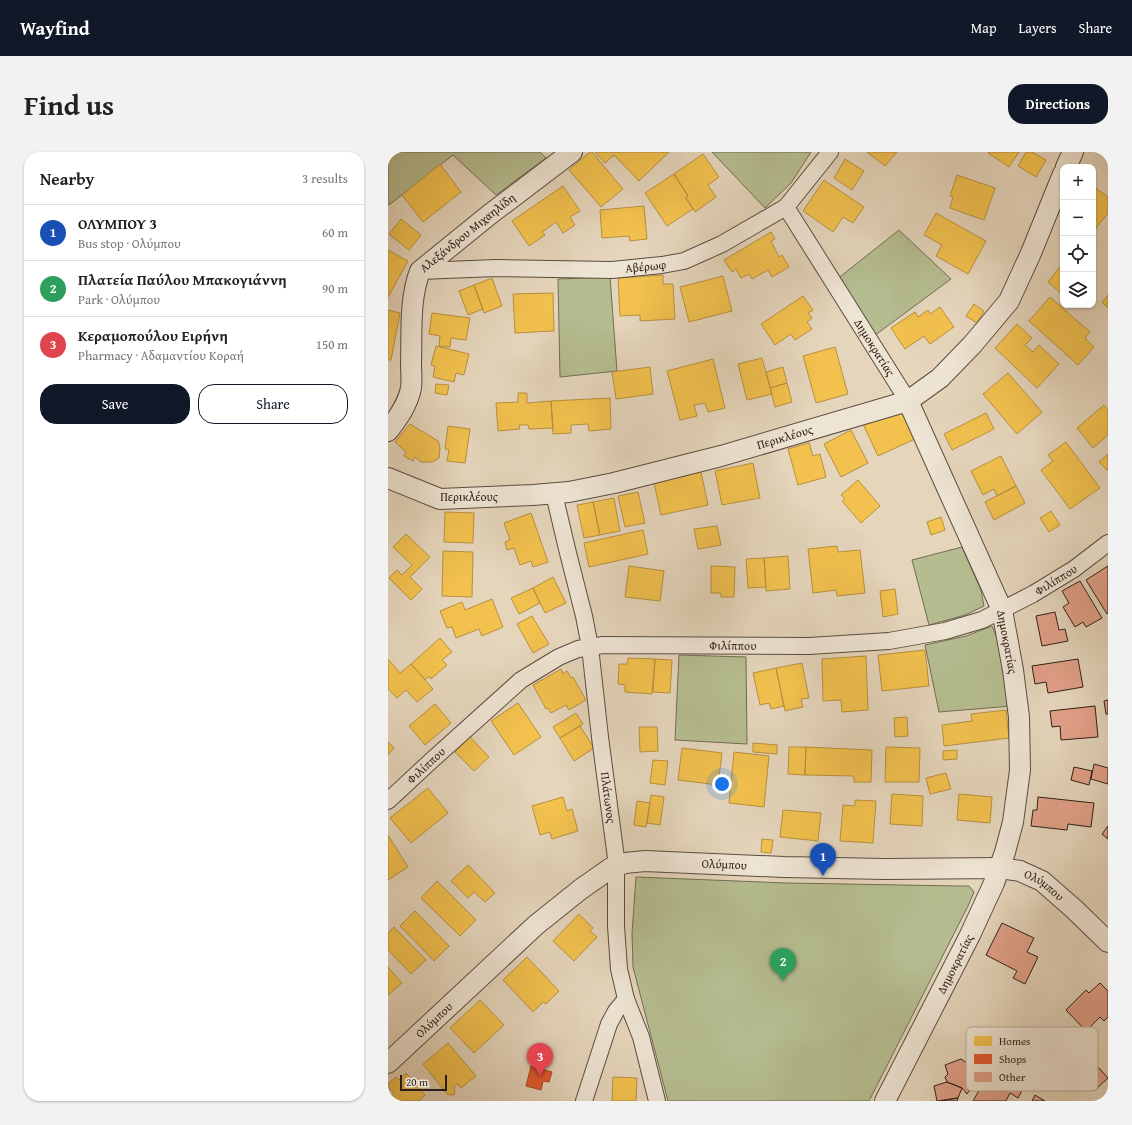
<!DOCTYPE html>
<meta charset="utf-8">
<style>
:root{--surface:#fff;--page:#f2f2f2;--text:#222;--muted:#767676;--line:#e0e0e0;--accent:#111827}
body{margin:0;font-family:"Gentium Book Plus",serif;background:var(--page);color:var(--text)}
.controls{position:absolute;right:12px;top:12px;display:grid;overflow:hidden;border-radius:8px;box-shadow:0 1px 3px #0004}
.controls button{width:36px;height:36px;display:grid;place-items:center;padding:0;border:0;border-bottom:1px solid var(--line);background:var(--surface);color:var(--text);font:20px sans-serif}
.scale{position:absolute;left:12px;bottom:10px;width:47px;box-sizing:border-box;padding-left:4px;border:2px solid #2d1e18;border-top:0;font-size:11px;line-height:14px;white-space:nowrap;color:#2d1e18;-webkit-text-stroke:3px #eee4d3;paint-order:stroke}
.you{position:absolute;left:334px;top:632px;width:14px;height:14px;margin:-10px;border:3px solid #fff;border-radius:50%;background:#1a73e8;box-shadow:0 0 0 6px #1a73e833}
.badge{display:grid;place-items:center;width:26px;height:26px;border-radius:50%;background:var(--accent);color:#fff;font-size:13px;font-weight:700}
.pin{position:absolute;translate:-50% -33px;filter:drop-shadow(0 1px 2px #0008)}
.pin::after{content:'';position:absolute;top:21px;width:14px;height:12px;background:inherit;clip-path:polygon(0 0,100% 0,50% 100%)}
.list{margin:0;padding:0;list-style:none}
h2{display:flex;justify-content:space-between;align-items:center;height:52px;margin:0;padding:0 16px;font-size:17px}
h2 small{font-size:13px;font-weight:400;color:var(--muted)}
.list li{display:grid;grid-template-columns:26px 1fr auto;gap:12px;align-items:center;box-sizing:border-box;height:56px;padding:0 16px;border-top:1px solid var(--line)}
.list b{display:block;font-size:15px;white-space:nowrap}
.list p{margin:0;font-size:13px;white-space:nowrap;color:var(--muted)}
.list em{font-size:13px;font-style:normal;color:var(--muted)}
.actions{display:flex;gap:8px;padding:12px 16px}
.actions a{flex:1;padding:9px 0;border:1px solid var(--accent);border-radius:16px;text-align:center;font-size:14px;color:var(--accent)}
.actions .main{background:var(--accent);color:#fff}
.icon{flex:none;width:22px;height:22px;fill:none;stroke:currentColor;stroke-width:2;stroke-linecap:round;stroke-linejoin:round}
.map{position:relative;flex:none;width:720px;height:949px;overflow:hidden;border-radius:16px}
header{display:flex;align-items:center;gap:24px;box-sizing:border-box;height:56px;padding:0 20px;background:var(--accent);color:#fff}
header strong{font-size:19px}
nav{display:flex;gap:22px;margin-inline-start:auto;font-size:14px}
.intro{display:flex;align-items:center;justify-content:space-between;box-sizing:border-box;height:96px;padding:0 24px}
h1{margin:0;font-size:28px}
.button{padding:10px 18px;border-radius:16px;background:var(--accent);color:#fff;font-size:14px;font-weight:700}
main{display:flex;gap:24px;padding:0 24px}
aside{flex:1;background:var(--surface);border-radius:16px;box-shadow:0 1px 3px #0004}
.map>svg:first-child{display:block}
</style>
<header>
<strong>Wayfind</strong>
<nav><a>Map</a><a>Layers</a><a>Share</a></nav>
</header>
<div class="intro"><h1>Find us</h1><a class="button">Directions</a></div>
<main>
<aside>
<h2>Nearby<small>3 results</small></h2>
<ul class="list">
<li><span class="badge" style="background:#1a4fb4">1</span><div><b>ΟΛΥΜΠΟΥ 3</b><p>Bus stop · Ολύμπου</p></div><em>60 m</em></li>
<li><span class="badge" style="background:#2e9e5b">2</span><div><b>Πλατεία Παύλου Μπακογιάννη</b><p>Park · Ολύμπου</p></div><em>90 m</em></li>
<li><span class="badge" style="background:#e0444e">3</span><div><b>Κεραμοπούλου Ειρήνη</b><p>Pharmacy · Αδαμαντίου Κοραή</p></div><em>150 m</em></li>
</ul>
<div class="actions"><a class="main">Save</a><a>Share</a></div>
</aside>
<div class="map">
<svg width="720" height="949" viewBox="0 0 720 949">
<rect width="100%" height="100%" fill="#e5d5bb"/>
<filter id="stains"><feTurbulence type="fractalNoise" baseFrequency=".005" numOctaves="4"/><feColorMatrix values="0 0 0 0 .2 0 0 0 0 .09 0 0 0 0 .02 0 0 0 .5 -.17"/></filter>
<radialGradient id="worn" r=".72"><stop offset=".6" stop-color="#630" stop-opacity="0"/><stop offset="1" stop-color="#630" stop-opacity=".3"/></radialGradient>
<path fill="#b5bd90" stroke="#716e54" d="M0 0H152L158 6 108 43 65 3 1 53 0 52Z
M324 0H423L403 31 377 56Z
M511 78 563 127 486 184 448 128Z
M222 125 229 219 172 225 170 127Z
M574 395 593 438 596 454 577 463 541 473 524 408Z
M604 474 611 491 624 554 551 560 537 493 578 484Z
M291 503 358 505 359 592 287 588Z
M248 725 398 731 571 734H581L586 740 580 754 481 949H280L245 815 244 781Z"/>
<path fill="#f2c14e" stroke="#b7903e" d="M202 0H204L235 37 213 55 181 18Z
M207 0H281L251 29 226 3 217 11Z
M479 0H509L497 14Z
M601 0H631L621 15 600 1Z
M638 0H644L658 8 648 25 630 14Z
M315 2 331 25 320 33 328 45 307 60 298 46 300 44 286 22Z
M457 7 476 19 464 38 446 26Z
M52 12 73 40 35 70 14 43Z
M286 22 300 44 298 46 305 57 279 74 257 41Z
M569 23 607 36 596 68 562 56 565 45 562 44Z
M436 28 476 55 465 71 455 65 445 80 415 59Z
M175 34 192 59 182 65 187 73 175 81 168 70 154 80 157 83 141 94 124 69Z
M705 34 720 45V61L708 76 705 74Z
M256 54 259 87 242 89 241 84 214 86 212 58Z
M548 61 598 89 580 122 548 104 554 93 536 83Z
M13 67 33 83 21 98 1 82Z
M383 80 387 87 383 89 391 105 394 103 401 115 384 125 380 118 364 127 361 122 353 126 348 117 344 120 336 108Z
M0 98 20 109 0 145Z
M675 111V143L660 130Z
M275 123V132H285L287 167 252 169V163L232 164 230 126Z
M335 124 344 159 301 170 292 135Z
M104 126 114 154 96 161 86 133Z
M86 133 95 157 80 163 71 139Z
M165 141 166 179 127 181 125 142Z
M720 143V156L714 150Z
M415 144 425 158 420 161 424 166 419 170 424 177 407 188 403 182 387 193 373 172Z
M662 145 702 180 697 186 706 195 690 213 641 169Z
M586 152 596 159 589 171 578 164Z
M552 155 566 175 542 192 536 184 517 197 503 176 527 160 530 165 540 158 542 162Z
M0 158 12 161 3 208H0Z
M44 161 82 166 78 188 63 186 62 195 51 194 52 184 41 182Z
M629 172 644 186 637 193 645 200 651 193 671 212 649 236 607 196Z
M48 194 81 202 76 223 68 221 66 230 45 225 47 214 43 213Z
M447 195 460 242 428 251 415 204Z
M374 206 384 242 359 248 350 212Z
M325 207 337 256 320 260 317 251 306 253 309 264 292 268 279 219Z
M262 215 265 242 228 247 224 220Z
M395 215 399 231 382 236 378 220Z
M620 221 654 260 629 282 595 242Z
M399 231 404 250 387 255 382 236Z
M48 232 61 233 59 243 47 241Z
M130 241H139V251L163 249 165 276 141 277 140 273H131L132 277 110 279 108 251 130 250Z
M222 246 223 277 201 279 200 272 183 273V281L165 282 163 249Z
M716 253 720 258V283L705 296 689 276Z
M512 255 527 287 490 304 475 272Z
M598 261 606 277 564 298 556 282Z
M22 272 50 289 52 296 51 306 44 310H33L27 305 25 309 16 304 18 300 7 290Z
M60 274 82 277 77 311 59 309 61 298 57 297Z
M463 278 480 311 453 325 436 292Z
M678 290 712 336 682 357 653 318 665 309 660 303Z
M421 291 425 304 432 302 438 325 410 333 400 297Z
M720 302V319L711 310Z
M613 304 628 334 609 344 606 337 595 343 583 319Z
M365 311 372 346 334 353 327 319Z
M313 320 320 353 273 363 266 331Z
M470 328 492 354 473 371 454 349 457 346 453 343Z
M628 334 637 351 606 368 597 350Z
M250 340 257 371 237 375 230 344Z
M226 346 232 379 212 383 205 350Z
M205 350 212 383 196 386 189 353Z
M663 359 672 373 661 380 652 366Z
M57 360 86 361 85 391 56 390Z
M143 361 160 410 145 415 143 409 132 413 126 396 119 398 117 390 122 388 116 371Z
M553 365 557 378 543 383 539 370Z
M329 374 333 393 310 397 306 377Z
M255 378 260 402 201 415 196 391Z
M18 382 42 405 22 425 34 437 23 448 1 426 9 418 14 423 24 413 5 395Z
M449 394 450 400 472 398 477 441 449 444 448 438 425 441 420 397Z
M55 399 85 400 84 445 54 444Z
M400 404 402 437 378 439 376 406Z
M376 406 378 435 360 436 358 407Z
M241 414 276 419 272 449 237 445Z
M323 414 347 415 346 445H333V441H323Z
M165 425 178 451 157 461 145 436Z
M145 436 152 451 131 462 123 446Z
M507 437 510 462 495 465 492 439Z
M104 447 115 475 94 484 91 477 68 486 64 475 59 476 52 459 74 450 77 458Z
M144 464 161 492 145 501 129 472Z
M52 486 64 500 54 508 59 513 43 527 41 524 37 528 23 512Z
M537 498 541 534 494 539 490 503Z
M478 504 480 558 454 560 453 548 435 549 434 507Z
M240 506 267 507 264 542 237 540V533L230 532 231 512H239Z
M0 507 12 521 23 512 45 537 29 550 18 538 9 546 0 537Z
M267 507 284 508 282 541 265 540Z
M414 511 421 546 413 547 415 555 397 559 388 516Z
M388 516 396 554 383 557 381 551 372 553 365 521Z
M173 517 175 522 179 519 183 526 185 525 198 548 181 558 178 553 163 561 160 556 158 557 145 533Z
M130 551 153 585 126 603 103 569Z
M47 552 63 571 37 593 21 574Z
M618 558 621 586 556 594 554 573 584 569 583 562Z
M188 561 195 572 172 586 165 575Z
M519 565 520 584 507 585 506 566Z
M192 574 206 596 186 609 172 586Z
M251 575H269L270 599 252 600Z
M82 585 101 605 86 619 67 600Z
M0 590 6 596 0 603Z
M365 591 389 593V602L365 600Z
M401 595H418L417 623 400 622Z
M418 595 484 598 483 630H466V624L417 623Z
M498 595 532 596 531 630H497Z
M294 596 334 601 330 633 290 628Z
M569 598V607L555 608V599Z
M346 600 381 604 376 655 341 651Z
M265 608 280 609 277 633 262 631Z
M558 621 563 637 542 642 538 626Z
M40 636 60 661 23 691 2 666Z
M504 642 535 644 534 674 502 672Z
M571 642 604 645 602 671 569 668Z
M263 643 276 645 272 673 259 671Z
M175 645 179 659 184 657 190 679 164 687 162 680 152 683 144 654Z
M467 648 488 649 485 691 452 689 455 653 467 654Z
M249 649 262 651 258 675 246 673Z
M395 658 433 661 430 689 392 685Z
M0 683 20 715 0 728Z
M374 687 385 688 383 701 373 700Z
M80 713 107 741 97 750 86 740 80 746 63 729Z
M49 729 88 768 72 784 33 746Z
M27 759 61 794 46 809 12 774Z
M191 762 205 776 202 779 209 785 186 809 165 789Z
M6 775 38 808 23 822 0 798V781Z
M139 805 171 839 158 852 155 850 145 860 115 828Z
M0 815 14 831 0 843Z
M92 848 116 873 86 901 62 876Z
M60 891 88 924 73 936 69 932 66 935 67 942 64 943 59 942 35 912Z
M18 921 37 943 32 948 33 949H1L0 947 6 941 0 935V932L8 925 11 928Z
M225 925 249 926 248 949H224Z"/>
<path fill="#e4572e" stroke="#ad4627" d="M143 914 164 920 161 930 155 929 153 938 138 934Z"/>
<path fill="#e2a088" stroke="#2d1e18" d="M720 414V461L719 462 698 428Z
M692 429 714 466 698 475 695 470 687 475 675 455 681 451 674 439Z
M667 460 671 478 677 477 680 489 654 494 648 464Z
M690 507 695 535 660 541 658 530 647 532 644 514Z
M720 548V562H718L716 549Z
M707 554 710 585 673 588 672 574 664 575 662 559Z
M706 612 720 616V632L703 627Z
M686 615 704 619 701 633 683 628Z
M650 645 706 651 703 675 680 672 679 678 643 674 645 658H649Z
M720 674V687L714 682Z
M614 771 646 786 639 800 650 805 637 832 625 826 629 819 598 803Z
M712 831 720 839V865L716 869 712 865 698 879 678 858 698 838 701 841Z
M616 902 645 919 630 946 622 941 618 949H585L601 921 605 922Z
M701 905 720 926 706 939 687 918Z
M573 907 593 921 579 942 574 936 559 930 557 925 560 922 557 913Z
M559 930 574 936 570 946 549 949 546 934Z
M647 943 657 949H644Z
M570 946 569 949H552Z"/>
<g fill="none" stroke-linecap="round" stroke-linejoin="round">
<g stroke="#5b4c41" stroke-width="18">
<g id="minor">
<path id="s1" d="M398 55 520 249"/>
<path id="s2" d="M32 119 108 116 224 118 274 113 296 109 334 92 398 55 442 0"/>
<path id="s3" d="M166 342 180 401 196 464 202 495 212 585 228 706V774L231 817 238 847 253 885 269 949"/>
<path id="s4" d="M0 649 44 608 133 528 171 505 190 497 215 493 421 494 501 489 557 479 594 468 645 442 686 417 720 391"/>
<path d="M196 949 221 872 228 859 238 847"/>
</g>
</g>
<g stroke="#5b4c41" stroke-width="22">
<g id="tertiary">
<path d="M678 15 685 0"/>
<path id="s5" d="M0 279C10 266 20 252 23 236 24 228 23 219 23 211 24 180 21 148 32 119L101 63 184 0"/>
<path id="s6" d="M0 326 52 347 145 343 181 340 226 331 333 304 520 249 552 226 584 193 621 149 643 101 675 22"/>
<path id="s7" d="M0 911 148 773 193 737 223 716 237 711 257 709 396 715 497 717 612 716 632 719 654 729 686 757 720 790"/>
<path id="s8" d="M497 949 582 783 606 731 617 700 625 670 632 618 631 565 625 518 614 458 520 249"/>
</g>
</g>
<use href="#minor" stroke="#eee4d3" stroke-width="16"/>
<use href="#tertiary" stroke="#eee4d3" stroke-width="20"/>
</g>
<g text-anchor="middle" stroke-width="4" stroke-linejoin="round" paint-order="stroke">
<g font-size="12" fill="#2d1e18" stroke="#eee4d3">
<text dy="4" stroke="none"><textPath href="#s5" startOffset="228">Aλεξάνδρου Mιχαηλίδη</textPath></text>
<text dy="4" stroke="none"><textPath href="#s2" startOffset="226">Αβέρωφ</textPath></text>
<text dy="4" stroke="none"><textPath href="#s1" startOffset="166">Δημοκρατίας</textPath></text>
<text dy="4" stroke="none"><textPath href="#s6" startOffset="408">Περικλέους</textPath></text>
<text x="81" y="349">Περικλέους</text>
<text dy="4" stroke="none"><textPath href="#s4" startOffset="736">Φιλίππου</textPath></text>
<text transform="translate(619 490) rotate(79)" y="4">Δημοκρατίας</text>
<text dy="4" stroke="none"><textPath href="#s4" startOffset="400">Φιλίππου</textPath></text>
<text dy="4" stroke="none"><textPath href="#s4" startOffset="52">Φιλίππου</textPath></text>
<text dy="4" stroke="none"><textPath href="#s3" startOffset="309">Πλάτωνος</textPath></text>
<text dy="4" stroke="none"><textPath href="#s7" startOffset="411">Ολύμπου</textPath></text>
<text dy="4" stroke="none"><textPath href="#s7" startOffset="735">Ολύμπου</textPath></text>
<text dy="4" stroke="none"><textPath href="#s8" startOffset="154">Δημοκρατίας</textPath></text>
<text dy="4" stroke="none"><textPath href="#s7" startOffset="63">Ολύμπου</textPath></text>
</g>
</g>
<rect x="578" y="875" width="132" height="64" rx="6" fill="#eee4d3" stroke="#b4a99b" stroke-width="1"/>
<rect x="586" y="884" width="18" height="10" fill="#f2c14e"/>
<rect x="586" y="902" width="18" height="10" fill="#e4572e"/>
<rect x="586" y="920" width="18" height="10" fill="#e2a088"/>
<g font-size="11" fill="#2d1e18">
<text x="611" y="893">Homes</text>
<text x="611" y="911">Shops</text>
<text x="611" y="929">Other</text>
</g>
<rect width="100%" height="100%" filter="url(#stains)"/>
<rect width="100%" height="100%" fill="url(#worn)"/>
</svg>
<div class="controls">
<button>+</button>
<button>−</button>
<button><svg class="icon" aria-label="locate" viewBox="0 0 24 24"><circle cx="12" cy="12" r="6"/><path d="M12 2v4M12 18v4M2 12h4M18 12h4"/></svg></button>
<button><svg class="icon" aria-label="layers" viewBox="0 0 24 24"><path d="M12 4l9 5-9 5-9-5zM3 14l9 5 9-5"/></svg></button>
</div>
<div class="scale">20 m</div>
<div class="you"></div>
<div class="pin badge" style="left:435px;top:724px;background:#1a4fb4">1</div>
<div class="pin badge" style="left:395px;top:829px;background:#2e9e5b">2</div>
<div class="pin badge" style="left:152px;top:924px;background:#e0444e">3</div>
</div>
</main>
